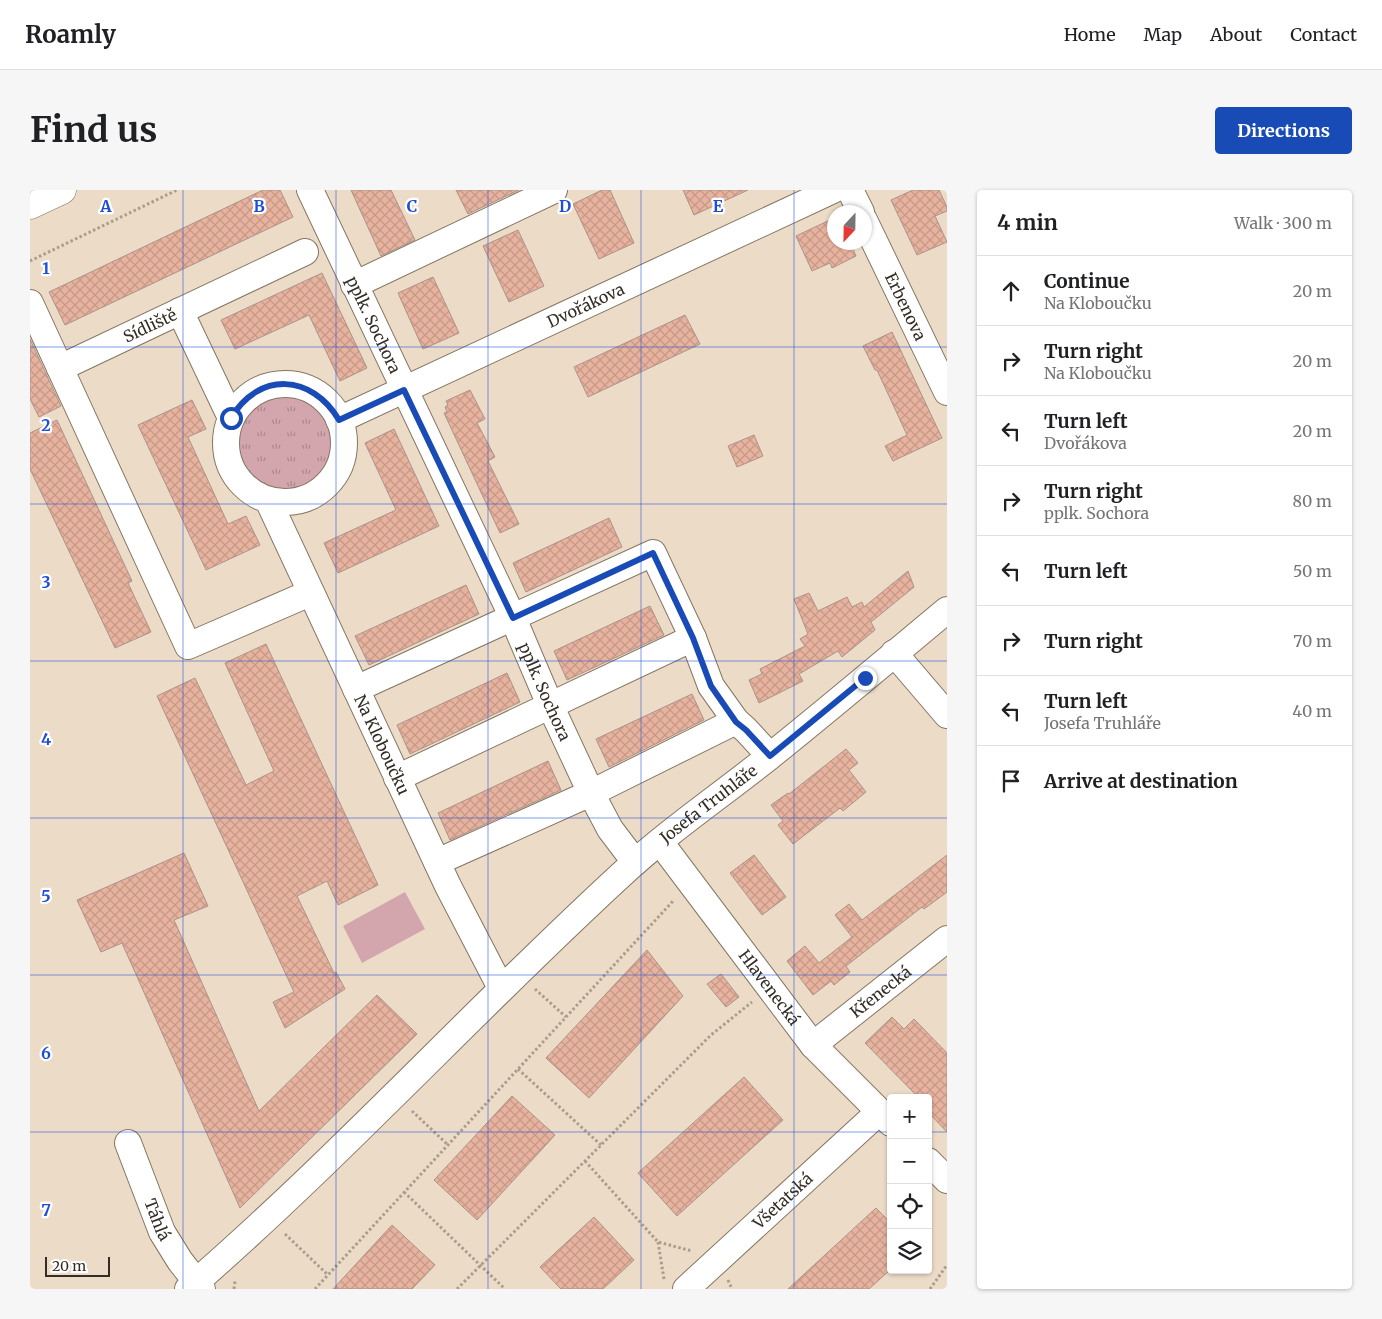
<!DOCTYPE html>
<meta charset="utf-8">
<style>
:root{--surface:#fff;--page:#f6f6f6;--text:#202124;--muted:#757577;--line:#e0e0e0;--accent:#194bb7}
body{margin:0;font-family:Merriweather,serif;background:var(--page);color:var(--text)}
.controls{position:absolute;right:15px;bottom:15px;display:grid;overflow:hidden;border-radius:5px;box-shadow:0 1px 4px #0004}
.controls button{width:45px;height:45px;display:grid;place-items:center;padding:0;border:0;border-bottom:1px solid var(--line);background:var(--surface);color:var(--text);font:25px sans-serif}
.compass{position:absolute;left:797px;top:15px;width:45px;height:45px;border-radius:50%;background:var(--surface);box-shadow:0 1px 4px #0004;rotate:202deg}
.scale{position:absolute;left:15px;bottom:12px;width:65px;box-sizing:border-box;padding-left:5px;border:2px solid #332d25;border-top:0;font-size:14px;line-height:18px;white-space:nowrap;color:#332d25;-webkit-text-stroke:4px #fff;paint-order:stroke}
.stop{position:absolute;width:15px;height:15px;margin:-11px;border:4px solid #194bb7;border-radius:50%;background:#fff}
.stop.end{background:#194bb7;border-color:#fff;box-shadow:0 1px 5px #0008}
.list{margin:0;padding:0;list-style:none}
h2{display:flex;justify-content:space-between;align-items:center;height:65px;margin:0;padding:0 20px;font-size:21px}
h2 small{font-size:16px;font-weight:400;color:var(--muted)}
.list li{display:grid;grid-template-columns:32px 1fr auto;gap:15px;align-items:center;box-sizing:border-box;height:70px;padding:0 20px;border-top:1px solid var(--line)}
.list b{display:block;font-size:19px;white-space:nowrap}
.list p{margin:0;font-size:16px;white-space:nowrap;color:var(--muted)}
.list em{font-size:16px;font-style:normal;color:var(--muted)}
.icon{flex:none;width:28px;height:28px;fill:none;stroke:currentColor;stroke-width:2;stroke-linecap:round;stroke-linejoin:round}
.map{position:relative;flex:none;width:917px;height:1099px;overflow:hidden;border-radius:5px}
header{display:flex;align-items:center;gap:30px;box-sizing:border-box;height:70px;padding:0 25px;background:var(--surface);border-bottom:1px solid var(--line)}
header strong{font-size:24px}
nav{display:flex;gap:28px;margin-inline-start:auto;font-size:18px}
.intro{display:flex;align-items:center;justify-content:space-between;box-sizing:border-box;height:120px;padding:0 30px}
h1{margin:0;font-size:35px}
.button{padding:12px 22px;border-radius:5px;background:var(--accent);color:#fff;font-size:18px;font-weight:700}
main{display:flex;gap:30px;padding:0 30px}
aside{flex:1;background:var(--surface);border-radius:5px;box-shadow:0 1px 4px #0004}
.map>svg:first-child{display:block}
</style>
<header>
<strong>Roamly</strong>
<nav><a>Home</a><a>Map</a><a>About</a><a>Contact</a></nav>
</header>
<div class="intro"><h1>Find us</h1><a class="button">Directions</a></div>
<main>
<div class="map">
<svg width="917" height="1099" viewBox="0 0 917 1099">
<defs>
<pattern id="grass-tufts" width="24" height="20" patternUnits="userSpaceOnUse" patternTransform="scale(1.25)"><rect width="24" height="20" fill="#d3a6ae"/><path d="M3 7l-1-3M5 7V3M7 7l1-3M15 17l-1-3M17 17v-4M19 17l1-3" fill="none" stroke="#ac888d"/></pattern>
<pattern id="building-cross-hatch" width="8" height="8" patternUnits="userSpaceOnUse" patternTransform="scale(1.25)"><rect width="8" height="8" fill="#e7b29e"/><path d="M0 0l8 8M0 8l8-8" fill="none" stroke="#c79988"/></pattern>
</defs>
<rect width="100%" height="100%" fill="#ecdcc7"/>
<path fill="url(#grass-tufts)" d="M206 253a49 49 0 1 1 98 0a49 49 0 1 1-98 0Z"/>
<path fill="#d3a6ae" d="M375 702 395 739 332 773 313 736Z"/>
<path fill="url(#building-cross-hatch)" stroke="#ac938a" d="M233 0H250L263 27 35 135 19 102Z
M321 0H361L385 50 351 66Z
M426 0H489L438 24Z
M572 0H580L604 53 569 69 543 14Z
M653 0H718L664 25Z
M883 0H909L917 17V21L905 26 917 52 887 65 861 10Z
M804 28V52H820L826 66 802 78 800 73 782 81 766 46Z
M488 40 514 96 479 112 453 56Z
M292 83 337 178 310 191 279 125 205 159 191 130Z
M403 87 429 143 393 159 368 103Z
M655 125 670 154 558 207 544 177Z
M862 142 912 248 863 271 855 256 877 245 847 180H845L833 156Z
M0 149 31 216 9 227 0 209Z
M440 200 455 229 447 233 465 267 458 271 489 334 470 343 414 223 417 222 415 217 418 215 416 211Z
M162 210 176 239 158 247 198 334 216 326 230 355 176 380 108 235Z
M27 230 102 391 98 393 121 442 85 458 0 279V243Z
M364 239 409 336 308 383 294 353 366 320 335 253Z
M724 245 733 266 707 277 698 256Z
M579 328 592 357 496 402 483 373Z
M878 381 884 397 841 432 845 440 812 467 808 461 769 484 773 491 729 513 719 490 732 484 730 479 775 456 770 449 778 444 764 409 779 403 788 421 817 407 822 417 832 412 834 417Z
M436 395 449 424 339 475 325 446Z
M620 416 634 445 537 490 524 461Z
M236 454 348 695 308 715 297 691 267 706 304 783 306 782 315 799 255 838 243 812 264 802 127 506 165 488 216 595 244 581 195 473Z
M477 483 490 512 380 564 367 535Z
M662 504 674 530 579 577 566 549Z
M816 559 828 573 819 580 836 602 813 621 810 618 763 654 748 635 753 631 741 615 758 603 759 604Z
M518 571 531 600 420 650 408 623Z
M154 663 178 716 144 730 229 921 347 805 387 844 210 1018 92 753 71 762 47 710Z
M724 665 756 707 732 725 700 683Z
M917 665V702L894 719 892 717 816 776 820 782 804 795 801 791 783 805 757 771 775 756 789 773 822 747 805 725 819 714 832 730Z
M617 760 653 806 559 908 516 868Z
M691 784 709 807 696 817 677 794Z
M862 827 874 839 884 829 917 863V942L898 922V908H889L835 853Z
M714 887 753 930 647 1026 608 983Z
M482 906 525 945 447 1030 404 990Z
M846 1018 861 1033V1079L839 1099H758Z
M564 1027 604 1070 573 1099H531L510 1077Z
M362 1035 405 1075 382 1099H303Z"/>
<g fill="none" stroke-linecap="round" stroke-linejoin="round">
<g stroke="#847662" stroke-width="28">
<g id="street">
<path id="s1" d="M280 0 483 428 520 515 561 603 580 639 605 672"/>
<path d="M820 0 831 22"/>
<path id="s2" d="M834 30 917 202"/>
<path d="M324 95 524 0"/>
<path id="s3" d="M0 113 30 178 275 62"/>
<path d="M150 121 201 228"/>
<path d="M30 178 158 456 280 403"/>
<circle cx="255" cy="253" r="59"/>
<path id="s4" d="M309 230 803 0"/>
<path id="s5" d="M238 310 418 696 471 798"/>
<path d="M864 463 917 525"/>
<path d="M326 499 623 363 663 448 681 496 706 531 716 540 740 566"/>
<path d="M367 588 663 448"/>
<path id="s6" d="M630 652 783 855 861 933"/>
<path d="M407 672 561 603 706 531"/>
<path id="s7" d="M783 855 917 749"/>
<path id="s8" d="M98 953 132 1042 150 1071 172 1099"/>
<path d="M898 971 917 990"/>
<path id="s9" d="M158 1099C309 968 444 820 591 685 637 642 690 606 739 567 799 519 858 469 917 420"/>
<path id="s10" d="M656 1099 849 922"/>
</g>
</g>
<g stroke="#847662" stroke-width="29">
<path id="secondary" d="M0 15 32 0"/>
</g>
<path stroke="#a99d8d" stroke-width="3" stroke-dasharray="2.5 2.5" stroke-linecap="butt" d="M0 71 147 0
M505 799 536 827
M488 879 571 955
M382 921 418 955
M555 971 628 1052 662 1061
M374 1002 475 1099
M255 1044 298 1085
M628 1052 634 1089
M698 1090 702 1099
M204 1099 205 1091
M285 1099 644 710
M427 1099 681 845 722 812
M900 1099 917 1075"/>
<use href="#street" stroke="#fff" stroke-width="26"/>
<use href="#secondary" stroke="#fff" stroke-width="28"/>
</g>
<g fill="none" stroke-linecap="round" stroke-linejoin="round">
<path stroke="#194bb7" stroke-width="6" d="M201 228C229 181 282 184 309 230L374 200 483 428 623 363 663 448 681 496 706 532 716 540 740 566 835 488"/>
</g>
<path fill="none" stroke="#1d4ed8" stroke-width="1" stroke-opacity="0.55" d="M153 0V1099M306 0V1099M458 0V1099M611 0V1099M764 0V1099M0 157H917M0 314H917M0 471H917M0 628H917M0 785H917M0 942H861M898 942H917"/>
<g text-anchor="middle" stroke-width="4.5" stroke-linejoin="round" paint-order="stroke">
<g font-size="16" fill="#332d25" stroke="#fff">
<text dy="6" stroke="none"><textPath href="#s4" startOffset="272">Dvořákova</textPath></text>
<text dy="6" stroke="none"><textPath href="#s2" startOffset="96">Erbenova</textPath></text>
<text dy="6" stroke="none"><textPath href="#s3" startOffset="171">Sídliště</textPath></text>
<text dy="6" stroke="none"><textPath href="#s1" startOffset="149">pplk. Sochora</textPath></text>
<text dy="6" stroke="none"><textPath href="#s1" startOffset="554">pplk. Sochora</textPath></text>
<text dy="6" stroke="none"><textPath href="#s5" startOffset="270">Na Kloboučku</textPath></text>
<text dy="6" stroke="none"><textPath href="#s9" startOffset="712">Josefa Truhláře</textPath></text>
<text dy="6" stroke="none"><textPath href="#s6" startOffset="182">Hlavenecká</textPath></text>
<text dy="6" stroke="none"><textPath href="#s7" startOffset="86">Křenecká</textPath></text>
<text dy="6" stroke="none"><textPath href="#s10" startOffset="131">Všetatská</textPath></text>
<text dy="6" stroke="none"><textPath href="#s8" startOffset="82">Táhlá</textPath></text>
</g>
</g>
<g font-size="16" text-anchor="middle" font-weight="bold" fill="#1d4ed8" stroke="#fff" stroke-width="4.5" stroke-linejoin="round" paint-order="stroke">
<text x="76" y="22">A</text>
<text x="229" y="22">B</text>
<text x="382" y="22">C</text>
<text x="535" y="22">D</text>
<text x="688" y="22">E</text>
<text x="16" y="84">1</text>
<text x="16" y="241">2</text>
<text x="16" y="398">3</text>
<text x="16" y="555">4</text>
<text x="16" y="712">5</text>
<text x="16" y="869">6</text>
<text x="16" y="1026">7</text>
</g>
</svg>
<div class="controls">
<button>+</button>
<button>−</button>
<button><svg class="icon" aria-label="locate" viewBox="0 0 24 24"><circle cx="12" cy="12" r="6"/><path d="M12 2v4M12 18v4M2 12h4M18 12h4"/></svg></button>
<button><svg class="icon" aria-label="layers" viewBox="0 0 24 24"><path d="M12 4l9 5-9 5-9-5zM3 14l9 5 9-5"/></svg></button>
</div>
<svg class="compass" viewBox="-18 -18 36 36"><path d="M0-13l5 13h-10z" fill="#e53935"/><path d="M0 13l5-13h-10z" fill="#757577"/></svg>
<div class="scale">20 m</div>
<div class="stop" style="left:201px;top:228px"></div>
<div class="stop end" style="left:835px;top:488px"></div>
</div>
<aside>
<h2>4 min<small>Walk · 300 m</small></h2>
<ul class="list">
<li><svg class="icon" aria-label="ahead" viewBox="0 0 24 24"><path d="M12 20V5M6 11l6-6 6 6"/></svg><div><b>Continue</b><p>Na Kloboučku</p></div><em>20 m</em></li>
<li><svg class="icon" aria-label="right" viewBox="0 0 24 24"><path d="M7 20v-9h11M14 6l5 5-5 5"/></svg><div><b>Turn right</b><p>Na Kloboučku</p></div><em>20 m</em></li>
<li><svg class="icon" aria-label="left" viewBox="0 0 24 24"><path d="M17 20v-9H6M10 6l-5 5 5 5"/></svg><div><b>Turn left</b><p>Dvořákova</p></div><em>20 m</em></li>
<li><svg class="icon" aria-label="right" viewBox="0 0 24 24"><path d="M7 20v-9h11M14 6l5 5-5 5"/></svg><div><b>Turn right</b><p>pplk. Sochora</p></div><em>80 m</em></li>
<li><svg class="icon" aria-label="left" viewBox="0 0 24 24"><path d="M17 20v-9H6M10 6l-5 5 5 5"/></svg><div><b>Turn left</b></div><em>50 m</em></li>
<li><svg class="icon" aria-label="right" viewBox="0 0 24 24"><path d="M7 20v-9h11M14 6l5 5-5 5"/></svg><div><b>Turn right</b></div><em>70 m</em></li>
<li><svg class="icon" aria-label="left" viewBox="0 0 24 24"><path d="M17 20v-9H6M10 6l-5 5 5 5"/></svg><div><b>Turn left</b><p>Josefa Truhláře</p></div><em>40 m</em></li>
<li><svg class="icon" aria-label="arrive" viewBox="0 0 24 24"><path d="M6 21V4h12l-3 4 3 4H6"/></svg><div><b>Arrive at destination</b></div></li>
</ul>
</aside>
</main>
